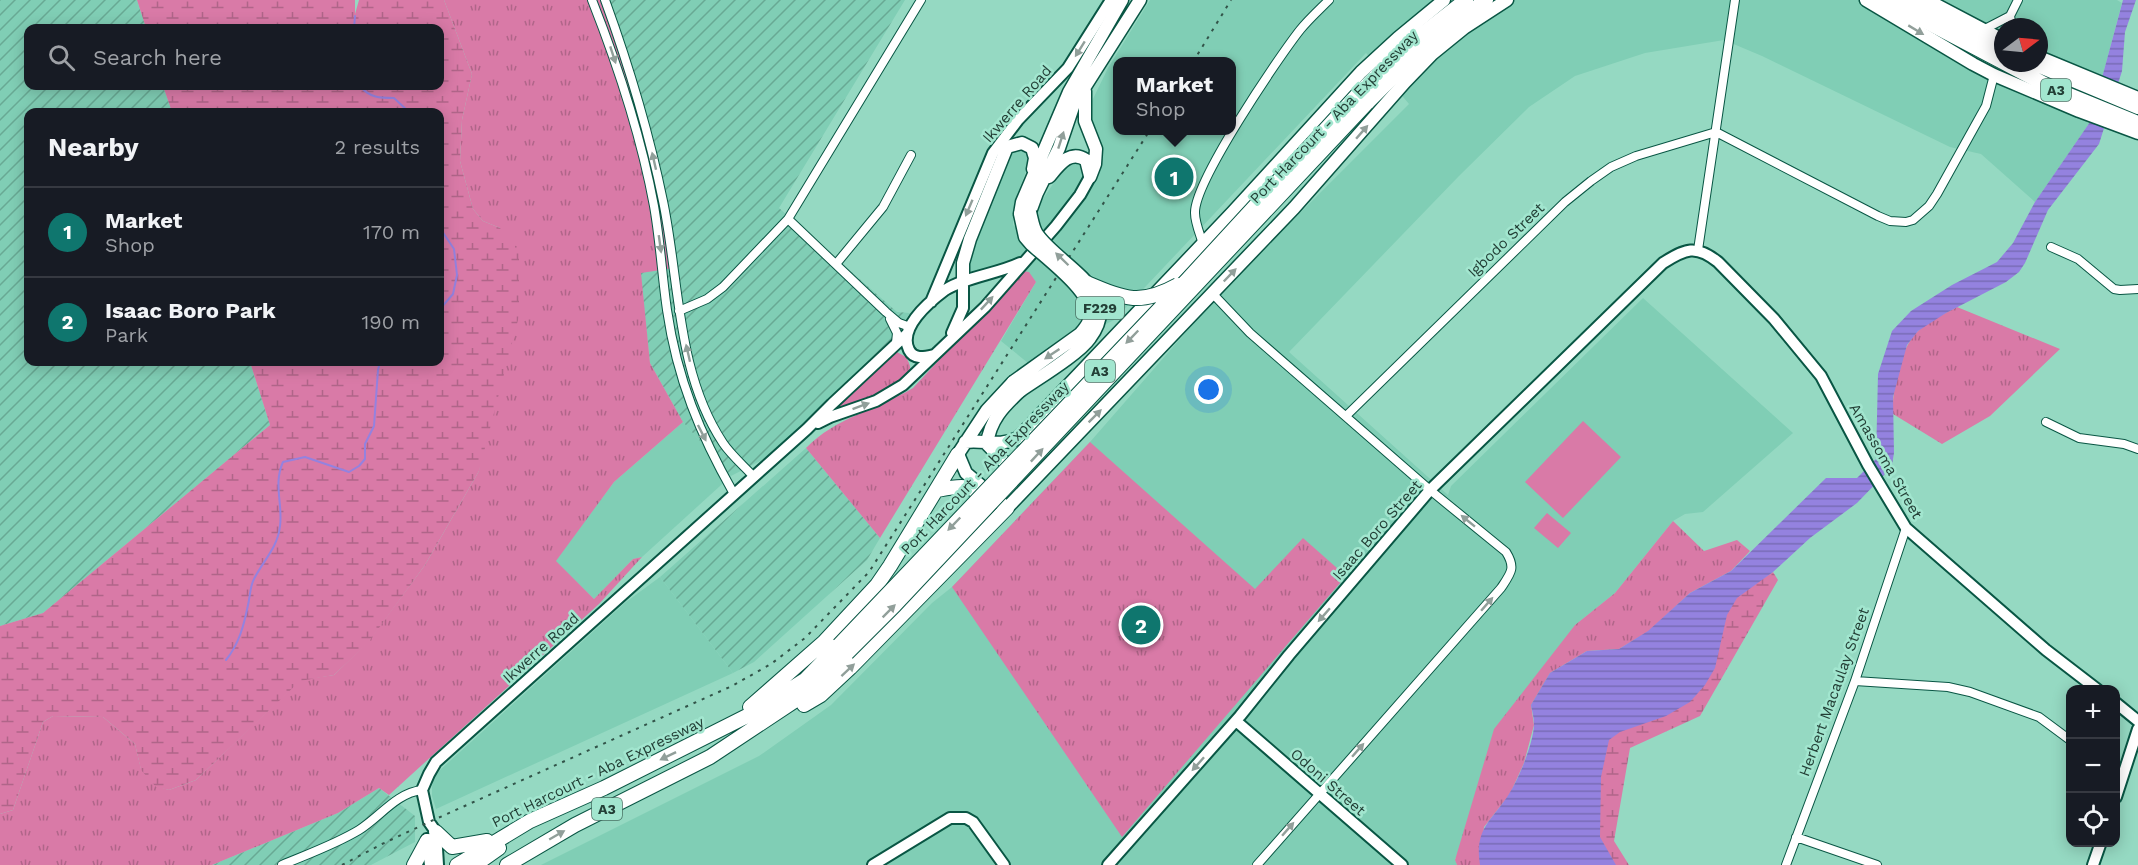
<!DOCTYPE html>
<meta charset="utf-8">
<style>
:root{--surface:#171b24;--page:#242831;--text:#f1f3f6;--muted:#9ea1a6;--line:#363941;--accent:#0f766e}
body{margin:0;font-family:"Work Sans",sans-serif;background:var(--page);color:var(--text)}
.controls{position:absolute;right:18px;bottom:18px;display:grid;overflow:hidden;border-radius:12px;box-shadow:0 3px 15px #0003}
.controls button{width:54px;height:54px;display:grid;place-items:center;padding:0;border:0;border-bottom:2px solid var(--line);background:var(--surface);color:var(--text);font:30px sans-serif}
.compass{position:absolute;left:1994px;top:18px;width:54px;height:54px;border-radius:50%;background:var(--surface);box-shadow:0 3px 15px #0003;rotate:74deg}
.you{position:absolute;left:1209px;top:390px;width:21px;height:21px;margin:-15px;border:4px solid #fff;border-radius:50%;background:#1a73e8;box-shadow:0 0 0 9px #1a73e833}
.badge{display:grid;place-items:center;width:39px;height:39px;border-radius:50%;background:var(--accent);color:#fff;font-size:20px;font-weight:700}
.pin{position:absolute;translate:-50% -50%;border:3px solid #fff;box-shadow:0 2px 6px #0006}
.popup{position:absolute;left:1113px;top:57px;width:123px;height:78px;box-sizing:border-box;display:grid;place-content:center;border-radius:12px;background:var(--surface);filter:drop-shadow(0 2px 4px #0005);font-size:20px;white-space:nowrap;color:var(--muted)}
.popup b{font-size:22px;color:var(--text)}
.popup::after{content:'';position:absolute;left:50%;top:100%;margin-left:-12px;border:12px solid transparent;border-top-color:var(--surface)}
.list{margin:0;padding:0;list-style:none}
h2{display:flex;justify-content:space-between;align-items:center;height:78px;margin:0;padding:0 24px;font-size:26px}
h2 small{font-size:20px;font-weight:400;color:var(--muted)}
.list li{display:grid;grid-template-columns:39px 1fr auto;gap:18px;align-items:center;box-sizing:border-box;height:90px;padding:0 24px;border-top:2px solid var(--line)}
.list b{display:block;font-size:22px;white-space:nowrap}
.list p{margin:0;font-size:20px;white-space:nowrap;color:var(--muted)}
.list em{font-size:20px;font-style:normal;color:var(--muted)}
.icon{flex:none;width:33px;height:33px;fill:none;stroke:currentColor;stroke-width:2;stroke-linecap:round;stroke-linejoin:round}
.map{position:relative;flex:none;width:2138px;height:865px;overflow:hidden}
.search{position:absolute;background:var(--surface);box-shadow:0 3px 15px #0003;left:24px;top:24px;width:420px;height:66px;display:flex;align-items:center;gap:15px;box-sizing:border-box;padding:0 21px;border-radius:12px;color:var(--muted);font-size:22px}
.panel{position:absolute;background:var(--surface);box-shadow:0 3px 15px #0003;left:24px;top:108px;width:420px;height:258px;border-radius:12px}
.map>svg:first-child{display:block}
</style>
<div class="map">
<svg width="2138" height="865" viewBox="0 0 2138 865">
<defs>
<pattern id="industrial-furrows" width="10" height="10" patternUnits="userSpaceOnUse" patternTransform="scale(1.5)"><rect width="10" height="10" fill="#80ceb5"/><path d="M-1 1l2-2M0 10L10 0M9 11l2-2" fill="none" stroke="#68a994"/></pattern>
<pattern id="grass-tufts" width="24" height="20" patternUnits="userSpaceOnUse" patternTransform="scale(1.5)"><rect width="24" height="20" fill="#d97aa7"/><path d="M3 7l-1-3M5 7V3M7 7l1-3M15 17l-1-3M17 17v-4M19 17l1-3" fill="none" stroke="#b06589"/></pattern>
<pattern id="wetland-marsh" width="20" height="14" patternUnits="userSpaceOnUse" patternTransform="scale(1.5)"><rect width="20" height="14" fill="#d97aa7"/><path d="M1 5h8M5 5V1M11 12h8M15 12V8" fill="none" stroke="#b06589"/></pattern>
<pattern id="water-rules" width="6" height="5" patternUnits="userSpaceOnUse" patternTransform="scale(1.5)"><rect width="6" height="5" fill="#9482df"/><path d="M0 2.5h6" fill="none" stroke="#786cb6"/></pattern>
</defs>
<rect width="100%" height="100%" fill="#95d9c2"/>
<path fill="#80ceb5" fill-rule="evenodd" d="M1150 0H2117L2122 3 2090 122 2035 202 1981 154 1950 147 1762 56 1724 40 1645 53 1575 76 1529 107 1459 176 1289 352 1448 495 1451 486 1643 298 1793 433 1703 512 1685 514 1673 521 1615 593 1575 625 1455 859 1457 865H541L759 756 831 705 932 603 952 587 1090 442 1221 292 1409 104 1366 53 1114 320 1028 363 1001 341 1036 282 1022 271 1091 190 1102 163 1101 146 1091 124 1090 105 1108 68ZM2003 27H2039V63H2003ZM1117 62H1231V130H1117Z
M1027 148 1030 156 1029 163 1014 203 1013 225 1016 227 1036 218 1038 206 1066 165 1074 161 1079 162 1082 165 1085 173 1074 192 1047 229 1021 258 1005 265 969 275V260L1009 154 1013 149Z
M683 422 731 476 642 557 633 559 594 599 555 561 614 482Z
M660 577 733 673 436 809 432 796V787L434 777 440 770 626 602Z"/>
<path fill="url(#industrial-furrows)" d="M0 0H137L146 28H28V86H163L172 112H28V362H250L270 425 43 613 0 626Z
M606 0H905L779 208 897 312 910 313 887 348 762 460 731 476 683 422 650 363 640 272 673 268Z
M806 448 880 538 867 560 754 662 733 673 660 577Z
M379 788 415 816V842L371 865H212L338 813Z"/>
<path fill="url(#grass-tufts)" d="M444 0H606L665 203 674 268 641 273 650 363 683 422 614 482 556 561 594 599 633 559 642 557 599 604 389 795 379 788 338 813 212 865H0V814L13 810 43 722 53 716 103 717 135 744 141 769 156 786 169 790 196 780 300 680 334 675 368 642 425 565 479 471 500 228 483 221 473 209 460 161 462 120 472 74Z
M1022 271 1029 272 1036 282 880 538 806 448C836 417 877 410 913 388Z
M1957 307 2060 349 1990 416 1942 444 1893 414C1892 389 1899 352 1916 333 1926 322 1944 314 1957 307Z
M897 352 906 357C908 361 911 366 910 370 904 389 856 404 838 407L839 403Z
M1090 442 1255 589 1303 538 1346 576 1122 837 952 587Z
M1673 521 1704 551 1737 540 1750 551 1731 571 1690 593 1649 631 1619 649 1587 651 1550 673 1531 705 1534 725 1524 763 1510 794 1484 827 1480 865H1457L1455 860 1494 729 1575 625 1615 593Z"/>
<path fill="url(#wetland-marsh)" d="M137 0H355V14L359 0H444L472 74 462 120 460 161 473 209 483 221 500 228 519 252V316L479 471 425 565 368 643 334 675 300 681 196 780 169 790 156 787 141 770 135 744 103 717 53 716 43 722 13 810 0 814V626L43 613 270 425 250 362H440V112H172L163 86H440V28H146Z
M1773 572 1778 580 1700 716 1630 748 1614 841 1629 865H1568L1553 784 1703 618Z"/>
<path fill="#d97aa7" d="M1583 421 1621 457 1563 518 1525 482Z
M1547 513 1571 533 1558 548 1534 528Z"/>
<path fill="url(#water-rules)" d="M2123 0H2136L2125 32 2122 71 2099 144 2048 210 2025 263 2019 272 2006 282 1946 313 1918 331 1907 345 1893 397 1894 453 1892 465 1886 473 1857 503 1810 538 1773 572 1737 598 1727 615 1715 668 1705 685 1690 702 1666 716 1620 732 1609 740 1601 777 1600 837 1616 865H1480C1474 828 1492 821 1509 794 1519 779 1534 741 1534 724 1534 717 1532 711 1531 705L1550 673 1587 651 1619 649 1648 631 1690 593 1731 571 1826 478H1857L1876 459 1878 374 1892 331 1911 311 1952 285 1997 262 2013 243 2035 202 2090 122Z"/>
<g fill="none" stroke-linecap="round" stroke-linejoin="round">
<path stroke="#9482df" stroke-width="2" d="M354 28 355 16
M360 86C370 98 380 98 394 98L409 112
M440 228 454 249 457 275 453 294 440 309
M226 660C239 644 244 625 248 605 250 597 250 586 254 579 263 561 278 547 280 526 283 504 273 484 283 462L305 457 349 472 359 466 365 459V444L374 426 378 370 380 362"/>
<g stroke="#095644" stroke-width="10">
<path id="street" d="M592 0C618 66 641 136 654 206 660 240 662 275 667 310 677 379 700 434 734 494
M605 0C629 66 649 133 663 201 680 282 676 372 723 443 731 455 744 466 754 477
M2010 16 2012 27
M1983 30 2010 16 2018 0
M788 219 886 312 899 323 910 327
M1203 244C1200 234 1195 223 1195 213 1194 182 1278 58 1300 30 1309 19 1319 10 1329 0
M2051 247 2078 259 2114 289 2120 290 2138 289
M1698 250 1735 0
M836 264 883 207 911 155
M1212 293 1250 333 1430 490 1506 552C1516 568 1511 573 1501 588L1257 865
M679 311 707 299 723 287 788 219 921 0
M890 319 897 333 896 343
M1346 416 1565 202 1591 181 1611 167 1636 156 1716 132 1878 216 1890 221 1906 222 1913 220 1929 206 1937 194 1986 106 1994 75
M2046 422 2079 438 2124 444 2138 449
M1855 681 1948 687 1970 692 2039 717 2070 740
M1796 837 1877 865
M282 865C308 854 336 844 359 830 380 817 396 793 422 790
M1786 865 1855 681 1906 528"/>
</g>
<g stroke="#095644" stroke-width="14">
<path id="secondary" d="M931 302 993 153 1018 120 1068 68 1111 0
M952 333 963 308V281
M934 355C925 357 914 360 909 350 898 328 929 302 945 290 965 277 997 274 1020 263
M818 423 830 417 876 401 903 385 985 307 1056 226 1080 195 1090 177
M2116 703 2138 721
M1236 721 1402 865
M2116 797 2138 729
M427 839 430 865
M438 865 436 832 429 822 422 790 429 774 436 762 807 429 832 404 907 334
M873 865 950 818H966L973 822 1004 865
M1108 865 1240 716 1289 655 1430 490 1663 263C1685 249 1696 244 1718 262L1774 319 1821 376 1868 465 1906 528 2046 650 2098 690
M2093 865 2101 842"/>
</g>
<g stroke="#095644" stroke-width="15">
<path id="primary" d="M1866 0 1973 64 1994 75 2079 111 2138 133
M1927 0 2003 40
M2039 57 2138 98
M1085 91V121L1096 149 1095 164 1090 177
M1049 177C1059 165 1070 149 1086 160L1090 176
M1030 212 1037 193 1059 148 1074 104 1140 0
M1020 214 1022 202 1069 92 1122 0
M963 281V263L970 239 1007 147 1022 143 1032 148 1035 158 1033 169
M1013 382 987 410 958 454 966 473 1007 508 1294 208 1405 82 1432 54 1464 28 1507 0
M965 442C985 439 997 448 1018 438L1233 212 1361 72 1398 38 1444 0
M987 444C990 420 1003 407 1020 391
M987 444 1015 473"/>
</g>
<g stroke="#095644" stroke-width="16">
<path id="highway" d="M1885 0 2052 88 2138 123
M1907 0 2003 49
M2033 63 2138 107
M1358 94 1404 48 1466 0
M1367 103 1425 45 1486 0
M937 490C959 486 975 482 988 504
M804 705 821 695 850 668 1007 508
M750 707 824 642 877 585 890 566 958 454
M436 832 452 847 487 841
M414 865 427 841
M457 865 530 821 604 788 757 711 806 679 839 645
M475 865 499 848
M507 865 575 825 710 757 811 690 847 653"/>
</g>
<use href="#street" stroke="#fff" stroke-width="8"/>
<use href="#secondary" stroke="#fff" stroke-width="10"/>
<use href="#primary" stroke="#fff" stroke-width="12"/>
<use href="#highway" stroke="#fff" stroke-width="14"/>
<path stroke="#325449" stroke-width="2" stroke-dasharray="3 6" stroke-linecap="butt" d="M1193 62 1231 0
M342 865 382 844 429 822 732 686 771 664 805 638 869 572 1150 130"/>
<g stroke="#095644" stroke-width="15" stroke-linecap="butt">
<path id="primary-bridge" d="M1013 382 1080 334C1085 328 1090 323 1090 314 1092 292 1047 259 1031 244L1025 237 1020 214
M1020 391C1037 379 1079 354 1090 338 1125 291 1059 266 1037 234 1033 228 1032 220 1030 212"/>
</g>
<g stroke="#095644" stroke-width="16" stroke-linecap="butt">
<path id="highway-bridge" d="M1087 283C1125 299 1140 306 1178 285
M839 645 1187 280 1358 94
M847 653 895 605 1367 103"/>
</g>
<use href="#primary-bridge" stroke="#fff" stroke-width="12"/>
<use href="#highway-bridge" stroke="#fff" stroke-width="14"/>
</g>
<defs><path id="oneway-solid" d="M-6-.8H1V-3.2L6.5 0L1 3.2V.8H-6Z" transform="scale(1.5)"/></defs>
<g fill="#919f9a">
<use href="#oneway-solid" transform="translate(1916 30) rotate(31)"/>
<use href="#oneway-solid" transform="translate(1080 49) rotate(122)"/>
<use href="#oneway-solid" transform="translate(613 55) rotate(72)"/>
<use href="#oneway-solid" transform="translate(1362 132) rotate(-49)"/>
<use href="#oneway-solid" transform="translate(1061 140) rotate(-72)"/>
<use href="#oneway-solid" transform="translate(654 161) rotate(-103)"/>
<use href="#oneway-solid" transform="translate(969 208) rotate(113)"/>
<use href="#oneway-solid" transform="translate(660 244) rotate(82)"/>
<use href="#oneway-solid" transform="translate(1062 259) rotate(-136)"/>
<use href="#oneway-solid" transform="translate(1230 275) rotate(-46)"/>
<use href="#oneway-solid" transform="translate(987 303) rotate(-47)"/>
<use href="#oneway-solid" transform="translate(1132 337) rotate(134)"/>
<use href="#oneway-solid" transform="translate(688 353) rotate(-103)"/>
<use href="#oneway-solid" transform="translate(1052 354) rotate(146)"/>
<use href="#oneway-solid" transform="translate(861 406) rotate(-20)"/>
<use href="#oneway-solid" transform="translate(1095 416) rotate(-45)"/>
<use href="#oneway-solid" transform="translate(702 433) rotate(63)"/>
<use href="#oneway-solid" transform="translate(1037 455) rotate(-47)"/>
<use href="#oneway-solid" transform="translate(1468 521) rotate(-141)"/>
<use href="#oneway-solid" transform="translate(954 524) rotate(134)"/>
<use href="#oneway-solid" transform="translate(1487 604) rotate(-49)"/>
<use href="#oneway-solid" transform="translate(889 611) rotate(-45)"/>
<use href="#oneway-solid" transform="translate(1324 615) rotate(131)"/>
<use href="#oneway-solid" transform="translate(848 670) rotate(-43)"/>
<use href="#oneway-solid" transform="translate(1358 750) rotate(-49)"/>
<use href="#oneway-solid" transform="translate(668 756) rotate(154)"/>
<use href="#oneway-solid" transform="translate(1198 764) rotate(132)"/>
<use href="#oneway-solid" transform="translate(1288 829) rotate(-49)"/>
<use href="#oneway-solid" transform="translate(557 835) rotate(-30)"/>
</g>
<g text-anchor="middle" stroke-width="5" stroke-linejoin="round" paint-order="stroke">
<g fill="#a2e6cf" stroke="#497164" stroke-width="1.5">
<rect x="2041" y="79" width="30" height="22" rx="4.5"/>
<rect x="1076" y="297" width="48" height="22" rx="4.5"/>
<rect x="1085" y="360" width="30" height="22" rx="4.5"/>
<rect x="592" y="798" width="30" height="22" rx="4.5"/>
</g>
<g font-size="14" font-weight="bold" fill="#233f36">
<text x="2056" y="95">A3</text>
<text x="1100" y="313">F229</text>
<text x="1100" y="376">A3</text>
<text x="607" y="814">A3</text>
</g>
<g font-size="15" fill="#233f36" stroke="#a2e6cf">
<text transform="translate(1017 104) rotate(-49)" y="5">Ikwerre Road</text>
<text transform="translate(1334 117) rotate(-46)" y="5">Port Harcourt - Aba Expressway</text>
<text transform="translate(1506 240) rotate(-44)" y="5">Igbodo Street</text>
<text transform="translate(1886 461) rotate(60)" y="5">Amassoma Street</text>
<text transform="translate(985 468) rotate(-46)" y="5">Port Harcourt - Aba Expressway</text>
<text transform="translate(1377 530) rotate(-49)" y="5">Isaac Boro Street</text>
<text transform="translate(541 648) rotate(-42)" y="5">Ikwerre Road</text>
<text transform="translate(1834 692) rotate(-70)" y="5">Herbert Macaulay Street</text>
<text transform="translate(598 772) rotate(-26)" y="5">Port Harcourt - Aba Expressway</text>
<text transform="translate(1328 782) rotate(41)" y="5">Odoni Street</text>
</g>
</g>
</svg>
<div class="controls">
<button>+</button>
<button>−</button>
<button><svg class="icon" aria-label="locate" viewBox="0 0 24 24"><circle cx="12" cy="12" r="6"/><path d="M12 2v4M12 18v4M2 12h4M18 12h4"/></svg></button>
</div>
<svg class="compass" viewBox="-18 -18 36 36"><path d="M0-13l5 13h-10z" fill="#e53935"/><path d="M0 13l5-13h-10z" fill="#9ea1a6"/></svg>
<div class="you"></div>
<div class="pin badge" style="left:1174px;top:177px">1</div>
<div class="popup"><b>Market</b>Shop</div>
<div class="pin badge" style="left:1141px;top:625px">2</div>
<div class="search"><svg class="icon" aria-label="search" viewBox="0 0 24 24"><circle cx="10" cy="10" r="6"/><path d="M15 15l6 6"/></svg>Search here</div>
<section class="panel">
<h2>Nearby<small>2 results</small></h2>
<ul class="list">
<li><span class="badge">1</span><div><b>Market</b><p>Shop</p></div><em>170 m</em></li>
<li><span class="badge">2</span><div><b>Isaac Boro Park</b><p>Park</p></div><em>190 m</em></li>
</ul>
</section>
</div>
